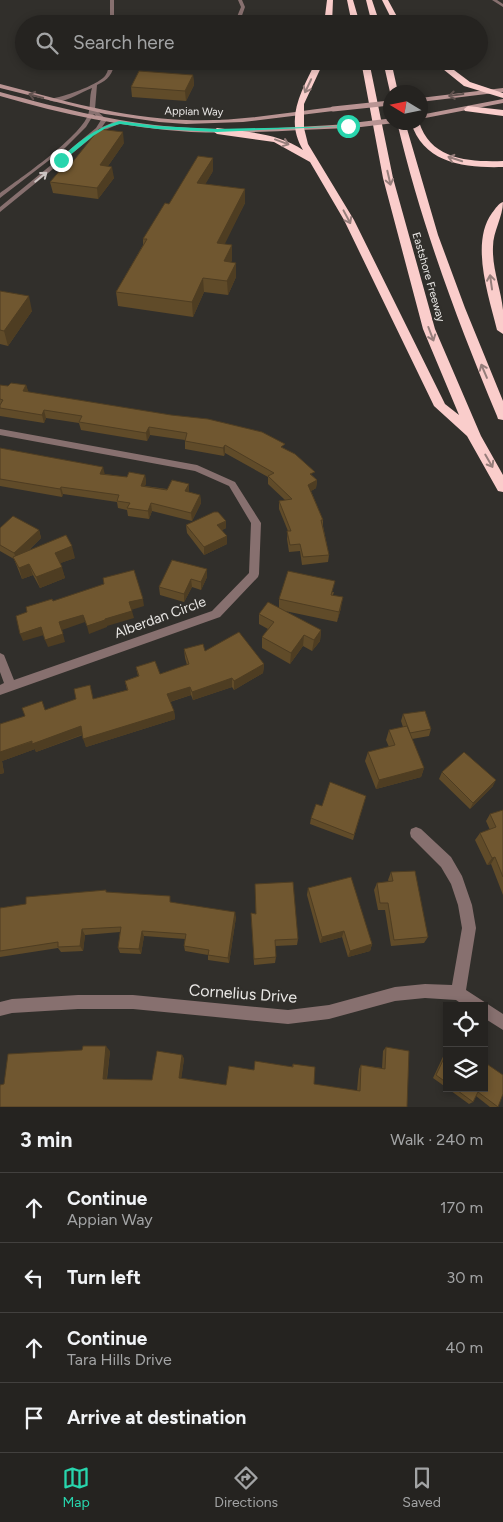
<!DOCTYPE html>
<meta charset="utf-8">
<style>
:root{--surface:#252320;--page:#2d2b29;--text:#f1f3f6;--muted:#a3a4a5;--line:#42403e;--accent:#28d5ad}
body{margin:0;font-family:Figtree,sans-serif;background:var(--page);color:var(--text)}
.controls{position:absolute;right:15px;bottom:15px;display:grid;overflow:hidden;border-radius:0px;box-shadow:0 2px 8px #0003}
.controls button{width:45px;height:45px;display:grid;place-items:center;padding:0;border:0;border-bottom:1px solid var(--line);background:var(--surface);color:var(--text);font:25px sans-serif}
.compass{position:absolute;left:383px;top:85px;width:45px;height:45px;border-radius:50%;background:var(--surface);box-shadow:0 2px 8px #0003;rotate:280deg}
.stop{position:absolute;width:15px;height:15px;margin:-11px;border:4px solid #28d5ad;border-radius:50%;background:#fff}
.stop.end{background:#28d5ad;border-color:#fff;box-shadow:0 1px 5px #0008}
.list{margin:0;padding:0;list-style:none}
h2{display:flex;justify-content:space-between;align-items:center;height:65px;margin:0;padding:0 20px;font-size:21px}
h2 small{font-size:16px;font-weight:400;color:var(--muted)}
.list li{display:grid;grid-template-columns:32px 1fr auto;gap:15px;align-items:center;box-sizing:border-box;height:70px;padding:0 20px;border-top:1px solid var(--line)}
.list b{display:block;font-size:19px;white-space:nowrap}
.list p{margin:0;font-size:16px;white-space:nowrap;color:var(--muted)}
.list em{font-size:16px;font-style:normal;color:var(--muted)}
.icon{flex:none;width:28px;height:28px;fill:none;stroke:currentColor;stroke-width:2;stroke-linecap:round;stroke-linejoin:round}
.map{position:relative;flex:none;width:503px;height:1107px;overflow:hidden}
.search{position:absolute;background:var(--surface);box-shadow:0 2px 8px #0003;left:15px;right:15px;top:15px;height:55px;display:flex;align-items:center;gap:12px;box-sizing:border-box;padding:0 18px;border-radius:28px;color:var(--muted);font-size:19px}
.sheet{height:345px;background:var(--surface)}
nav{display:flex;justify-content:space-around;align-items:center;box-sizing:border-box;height:70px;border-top:1px solid var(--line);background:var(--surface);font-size:14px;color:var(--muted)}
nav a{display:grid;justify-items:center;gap:2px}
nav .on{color:var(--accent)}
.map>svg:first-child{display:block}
</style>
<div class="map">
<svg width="503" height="1107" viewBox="0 0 503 1107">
<rect width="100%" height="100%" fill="#312f2b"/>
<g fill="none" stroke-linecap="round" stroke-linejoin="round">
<path fill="#87706f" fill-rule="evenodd" d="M238 0H242L245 7 239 24H234L241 7Z
M492 0H497L503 4V7Z
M146 19 148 21 73 23 71 22 73 21Z
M0 429 197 465 235 482 261 523 259 574 258 577 220 617 0 695V685L4 683 0 672V653L4 655 14 680 212 611 249 573 251 523 229 486 195 471 0 435Z
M416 827 421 829 451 857 462 876 472 905 476 928 466 990 503 1014V1030L484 1018V1006H465L456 1000 425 998 395 1001 329 1019 288 1024 133 1009H78L12 1013 0 1016V1002L12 999 78 995H133L288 1010 329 1005 395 987 425 984 452 985 462 928 458 905 451 884 441 867 411 837 410 833 411 829Z"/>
<path fill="#87706f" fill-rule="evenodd" d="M110 0H114V24H110Z
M109 61H115C113 74 108 80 97 85L95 109 107 120 102 127 119 120 122 122 121 123 96 134 0 212V207L96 128 101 120 94 114 86 127 65 148 0 198V193C21 178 80 137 88 115 91 106 89 97 92 88 79 93 62 106 49 100L50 99C63 97 96 86 105 76 108 72 109 67 109 61Z"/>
<path fill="#b99493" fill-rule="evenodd" d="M0 84C61 100 122 118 186 120 236 122 284 113 333 107L336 109 333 111 243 122 186 124 159 122 105 114 0 88Z
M503 88V92L420 102V98Z
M0 92C63 109 126 125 191 128 243 131 296 127 348 124L351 126 348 128C296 130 243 134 191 132 126 128 62 114 0 96Z
M503 99V103L420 119V115Z"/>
<path fill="#facdcb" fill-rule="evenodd" d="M327 0H333L332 24H324Z
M347 0H353L360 24H352Z
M366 0H372L380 24H372Z
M382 0H388L401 24H394Z
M316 61H324L304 104V128L308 144 354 220 445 404 459 415 423 329 383 178 361 61H369L393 178 435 329 481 436 503 475V492L498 491 467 436 434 406 344 220 310 162 274 142 217 134 213 131 217 128C247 132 278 133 303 150 284 118 302 91 316 61Z
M383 61H391L398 92H390Z
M433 61H442L470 82 503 93V98L464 86Z
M468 106 503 110V116L465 111 464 109Z
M397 122H405L438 235 465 308 503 401V420L498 419 497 416C457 320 421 224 397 122Z
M411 122H419C431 160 469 162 503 161V167C466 168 423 164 411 122Z
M503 202C503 217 493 231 493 247 492 269 501 289 503 310 503 318 503 326 503 334L497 330C489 297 470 243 492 213 496 208 498 204 503 202Z"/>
<path stroke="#b99493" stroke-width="5" d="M333 109 390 103
M348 126 390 121"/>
</g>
<path fill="#604b29" d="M193 75 194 85 186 101 132 97 131 87Z
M124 143 108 166 114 178 98 199 53 193 50 182 67 169Z
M213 171 205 184 245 189V203L224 244 232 245V260L231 262 236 277 228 295 204 292 193 317 118 306 116 292 143 245V239L169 204Z
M0 291 32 311 8 346 0 344Z
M0 385 8 386 26 385 28 392 284 448 317 480 316 488 311 491 323 520V526L329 555 328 562 302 565 300 551 289 552 287 539 288 531 279 509V501L285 500 268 484V477L225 453 224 456 185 449V440L150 435 147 441 81 430 79 423 46 418 44 423 0 416Z
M0 448 105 474 127 477 145 475 146 483 145 486 189 492 200 495 201 503 192 521 152 511 149 519 128 516 127 510 118 508 117 502 63 494 62 497 0 486Z
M226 521V528L222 530 227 544 204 555 187 533 186 525Z
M0 528 39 530 41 538 28 551 75 558 60 563 65 578 40 588 33 575 22 579 14 559 0 551Z
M207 569V577L201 590 192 587 184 602 160 595 159 587Z
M334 592 333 595 341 608 337 622 285 611 321 630 320 641 312 651 303 646 290 664 262 648V637L268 629 259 624V614L279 608V599Z
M184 649 205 651 264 664 263 673 234 690 232 687 193 700 191 695 170 702 174 711 175 719 86 747 83 735 36 752 35 749 2 761 4 773 0 774V724L45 710 76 699 90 685 93 699 127 690 125 681 138 676 136 667 160 674 187 665 185 658Z
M403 714 431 729 429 736 412 739 424 768 421 777 376 789 365 761 368 752 389 747 386 740 389 730 403 727 401 721Z
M442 772 493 786 470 809 439 779Z
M366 796 353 840 310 824 311 818 322 806Z
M503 810V895L491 864 487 865 475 840 480 833 490 830 486 821 490 814Z
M391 872 428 937 424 943 391 946 385 910H378L374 890 377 883 389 882 388 880Z
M255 884 298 939 297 945 275 946 276 957 275 963 254 965 251 913 256 914Z
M308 888 372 944 370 951 348 957 342 937 320 943 307 895Z
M107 892 172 902 236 917 229 963 208 960V955L185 951 184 946 185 939 144 936 141 954 120 953 118 948 120 932 85 935 83 951 61 952 58 948 0 957V908Z
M386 1047 407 1107H0L110 1051 107 1079 152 1080 182 1055 184 1059 181 1078 226 1085 254 1070 292 1067 293 1064 314 1084 357 1091 359 1069 361 1065 382 1068 383 1051Z
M447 1048V1088L433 1078Z
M447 1088H484L498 1107H490L476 1096 473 1102 469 1104Z"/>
<path fill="#4e3d22" d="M193 75 194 85 186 101 185 91Z
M123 132 124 143 101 176 100 165Z
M213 158V171L198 197 197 183Z
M112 167 114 178 98 199 97 188Z
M245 189V203L218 258 217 243Z
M232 245V260L225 275 224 261Z
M236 263V277L228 295 227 281Z
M203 278 204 292 193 317 192 302Z
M29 296 32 311 8 346 4 331Z
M26 385 29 393 23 391Z
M44 410 46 418 44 423 42 415Z
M149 427 150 435 147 441 146 433Z
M225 445V453L224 456 223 448Z
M103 467 105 475 100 474Z
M145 475 146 483 142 494 141 486Z
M317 480 316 488 308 493V485Z
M189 484V492L185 491Z
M61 487 63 494 62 497 60 489Z
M200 495 201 503 192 521 191 513Z
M151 503 152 511 149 519 148 511Z
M226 521V528L218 532 217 525Z
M39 530 41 538 17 561 14 553Z
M227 536V544L204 555V547Z
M72 546 75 558 58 564 55 553Z
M29 564 33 575 22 579 19 568Z
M62 567 65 578 40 588 36 577Z
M207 569V577L201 590V582Z
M191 579 192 587 184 602V594Z
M343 597 341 608 337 622 339 612Z
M143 599 144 606 131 610 129 602Z
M132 611 134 618 107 626V627L89 634 87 626 105 619Z
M83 615 85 622 62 630 65 642 48 647 45 640 59 622Z
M41 627 44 635 23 641 20 634Z
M321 630 320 641 312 651 314 640Z
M304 635 303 646 290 664 291 653Z
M264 664 263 673 234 690V681Z
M232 678V687L193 700 192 692Z
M190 687 191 695 169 702 167 694Z
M174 711 175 719 86 747 83 739Z
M81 726 84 734 36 752 35 749 2 761 4 773 0 774V752Z
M424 768 421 777 376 789 379 780Z
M496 780 493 786 470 809 473 803Z
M495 857 491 864 487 865 492 858Z
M235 912 236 917 229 963 228 958Z
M82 929 85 935 83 951 80 946Z
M142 931 144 936 141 954 139 949Z
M344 931 342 937 320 943 322 937Z
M372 944 370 951 348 957 350 951Z
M106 1046 110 1051 106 1083 103 1079Z
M182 1055 184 1059 181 1081 179 1078Z"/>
<path fill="#705730" stroke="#4e3d22" d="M139 71 193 75 185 91 131 87Z
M99 129 123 132 100 165 112 167 97 188 50 182 62 168 67 169Z
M198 156 213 158 197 183 245 189 217 243 232 245 224 261 236 263 227 281 203 278 192 302 116 292 147 239H143L165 203 169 204Z
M0 291 29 296 4 331 0 330Z
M11 383 26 385 23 391 171 415 208 419 262 432 285 444 281 447 295 454 315 472 310 474 317 480 308 485 323 520H321L329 555 303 557 300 544 290 545 287 531H291L279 501 292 499 268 476 274 473 225 445 223 448 185 441 187 433 149 427 146 433 79 422 82 416 44 410 42 415 0 408V405L3 400 0 399V385L8 386Z
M0 448 103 467 100 474 127 477 129 472 145 475 141 486 167 490 172 480 189 484 185 491 200 495 191 513 151 503 148 511 127 508 130 503 117 501 119 495 61 487 60 489 0 479Z
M214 512H218L226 521 217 525 227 536 204 547 186 525Z
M13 516 39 530 14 553 0 545V528Z
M66 535 72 546 55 553 62 567 36 577 29 564 19 568 13 557Z
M172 560 207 569 201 582 191 579 184 594 159 587Z
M134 570 143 599 129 602 132 611 105 619V620L87 626 83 615 59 622 63 634 45 640 41 627 20 634 16 616 27 612 26 607 52 599 53 601 104 584 103 578Z
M288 571 335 581 331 595 343 597 339 612 279 599Z
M268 602 321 630 314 640 304 635 291 653 262 637 274 622 259 614Z
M239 632 264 664 234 681 232 678 192 692 190 687 167 694 174 711 83 739 81 726 32 744V741L0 752V724L25 716 22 708 42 701 45 710 76 699 74 689 90 685 93 699 128 690 125 681 139 676 136 667 155 661 160 674 189 664 184 649 203 644 205 651Z
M425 711 431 729 410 733 403 714Z
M407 726 424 768 379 780 368 752 395 745 389 730Z
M464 752 496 780 473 803 442 772Z
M330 782 366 796 354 835 311 818 316 804 322 806Z
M503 810V877L495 857 492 858 480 833 496 827 490 814Z
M415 871 428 937 394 940 388 903H380L377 883 393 881 391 872Z
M351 877 372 944 350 951 344 931 322 937 308 888Z
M293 882 298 939 275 940 276 957 254 959 251 913 256 914 255 884Z
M106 890V892L170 896V902L235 912 228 958 208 955 209 950 184 946 186 934 142 931 139 949 118 948 121 927 82 929 80 946 58 947V942L0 951V908L26 904V897Z
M83 1046H106L103 1079 152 1080 157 1051 182 1055 179 1078 226 1085 229 1066 254 1070 255 1061 293 1067V1064L315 1067 314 1084 360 1091 361 1065 385 1069 386 1047 409 1051 407 1107H0V1085L4 1084 8 1054 82 1050Z
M447 1052V1083L436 1075Z
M484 1062 503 1075V1094L498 1107 478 1092 473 1102 454 1088H484Z"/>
<defs><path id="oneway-shaft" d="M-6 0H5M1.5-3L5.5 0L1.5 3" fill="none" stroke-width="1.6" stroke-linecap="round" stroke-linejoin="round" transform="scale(1.25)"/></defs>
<g stroke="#967e7b">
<use href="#oneway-shaft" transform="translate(308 86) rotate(115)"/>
<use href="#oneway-shaft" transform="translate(282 142) rotate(20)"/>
<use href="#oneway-shaft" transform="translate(455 159) rotate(-162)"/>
<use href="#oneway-shaft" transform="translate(389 178) rotate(77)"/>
<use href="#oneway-shaft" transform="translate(347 217) rotate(62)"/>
<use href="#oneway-shaft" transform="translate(491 282) rotate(-98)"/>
<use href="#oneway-shaft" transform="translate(431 334) rotate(69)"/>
<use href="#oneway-shaft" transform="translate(484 371) rotate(-113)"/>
<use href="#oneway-shaft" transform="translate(489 461) rotate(60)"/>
</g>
<g stroke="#61524f">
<use href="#oneway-shaft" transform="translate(456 95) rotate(172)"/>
<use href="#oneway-shaft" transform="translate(36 96) rotate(-165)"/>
</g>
<use stroke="#ccc4c2" href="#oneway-shaft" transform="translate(41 177) rotate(-39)"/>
<path fill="#28d5ad" d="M119 121 158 126 217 129 350 126 217 132 158 129 120 124 106 128 93 136 63 161 59 160C76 143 95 128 119 121Z"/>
<g text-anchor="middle" stroke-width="4" stroke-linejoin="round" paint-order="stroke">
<g font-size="11" fill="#eae8e6" stroke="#312f2b">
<text transform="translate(194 111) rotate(1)" y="4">Appian Way</text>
<text transform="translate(429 277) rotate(74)" y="4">Eastshore Freeway</text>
</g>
<g font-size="14" fill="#eae8e6" stroke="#312f2b">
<text transform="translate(160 617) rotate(-20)" y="5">Alberdan Circle</text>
</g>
<g font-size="16" fill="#eae8e6" stroke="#312f2b">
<text transform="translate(243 993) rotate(4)" y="6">Cornelius Drive</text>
</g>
</g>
</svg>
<div class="controls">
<button><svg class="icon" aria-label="locate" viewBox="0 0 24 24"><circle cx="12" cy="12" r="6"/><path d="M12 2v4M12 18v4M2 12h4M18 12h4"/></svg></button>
<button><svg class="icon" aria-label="layers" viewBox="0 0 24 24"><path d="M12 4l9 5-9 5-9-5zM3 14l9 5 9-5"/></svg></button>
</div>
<svg class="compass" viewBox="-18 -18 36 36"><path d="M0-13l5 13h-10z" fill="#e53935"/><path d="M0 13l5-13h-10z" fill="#a3a4a5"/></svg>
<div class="stop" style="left:348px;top:126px"></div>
<div class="stop end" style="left:61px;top:160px"></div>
<div class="search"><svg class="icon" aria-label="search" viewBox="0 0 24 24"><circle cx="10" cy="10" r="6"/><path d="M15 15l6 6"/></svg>Search here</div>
</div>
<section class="sheet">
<h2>3 min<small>Walk · 240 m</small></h2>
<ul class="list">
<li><svg class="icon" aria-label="ahead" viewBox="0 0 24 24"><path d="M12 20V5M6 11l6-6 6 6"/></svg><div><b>Continue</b><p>Appian Way</p></div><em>170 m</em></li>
<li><svg class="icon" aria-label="left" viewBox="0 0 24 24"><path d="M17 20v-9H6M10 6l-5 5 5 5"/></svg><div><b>Turn left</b></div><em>30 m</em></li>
<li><svg class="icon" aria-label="ahead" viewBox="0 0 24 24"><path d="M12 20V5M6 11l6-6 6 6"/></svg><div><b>Continue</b><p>Tara Hills Drive</p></div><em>40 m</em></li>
<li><svg class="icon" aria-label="arrive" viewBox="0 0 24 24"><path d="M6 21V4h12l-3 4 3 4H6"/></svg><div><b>Arrive at destination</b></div></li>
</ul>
</section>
<nav>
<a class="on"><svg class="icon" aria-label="map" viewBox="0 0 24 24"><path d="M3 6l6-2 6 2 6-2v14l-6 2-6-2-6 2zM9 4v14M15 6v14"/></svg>Map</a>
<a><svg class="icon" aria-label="directions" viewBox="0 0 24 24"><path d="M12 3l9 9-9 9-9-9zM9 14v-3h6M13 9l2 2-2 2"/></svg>Directions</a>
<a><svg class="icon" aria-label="saved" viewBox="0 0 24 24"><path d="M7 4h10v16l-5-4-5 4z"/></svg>Saved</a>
</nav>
